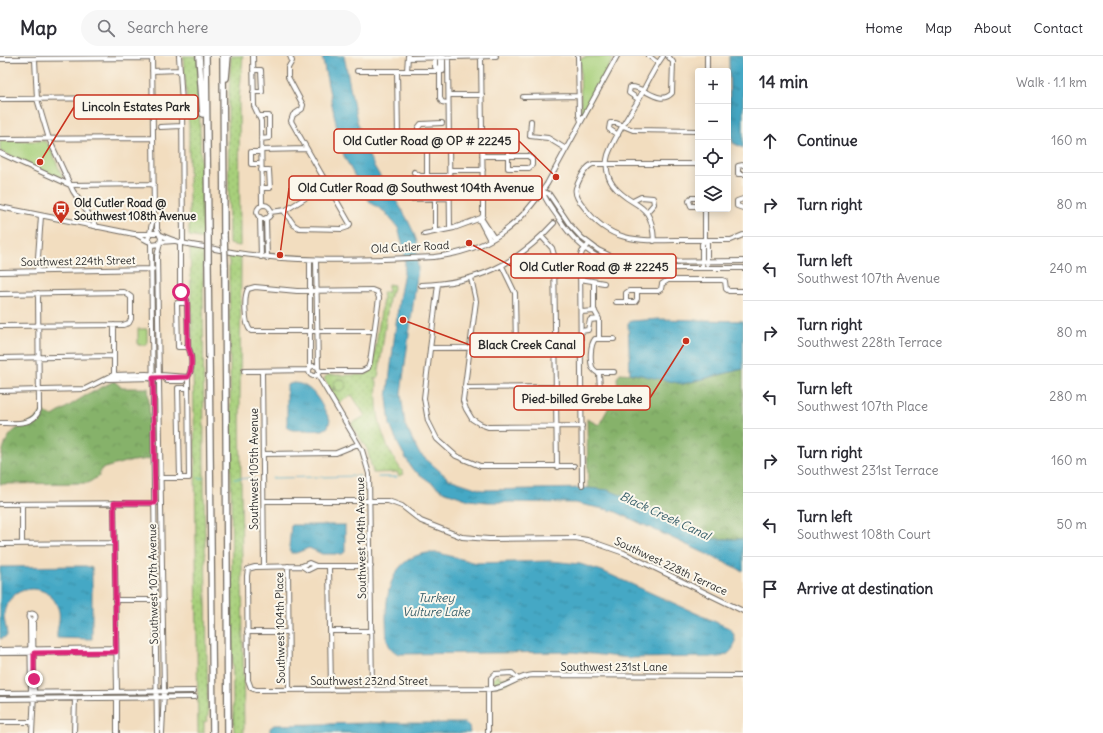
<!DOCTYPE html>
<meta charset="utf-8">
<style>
:root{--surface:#fff;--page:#f7f7f7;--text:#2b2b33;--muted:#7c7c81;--line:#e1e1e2}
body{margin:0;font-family:Delius,sans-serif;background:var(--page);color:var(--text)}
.controls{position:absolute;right:12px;top:12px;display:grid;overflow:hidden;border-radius:4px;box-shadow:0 2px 10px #0003}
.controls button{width:36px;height:36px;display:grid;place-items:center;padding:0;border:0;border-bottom:1px solid var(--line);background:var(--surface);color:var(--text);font:20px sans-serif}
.stop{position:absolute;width:12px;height:12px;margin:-9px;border:3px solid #db2777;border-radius:50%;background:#fff}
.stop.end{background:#db2777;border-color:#fff;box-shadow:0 1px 4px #0008}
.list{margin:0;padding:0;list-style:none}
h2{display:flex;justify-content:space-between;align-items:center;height:52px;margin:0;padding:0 16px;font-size:17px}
h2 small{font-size:13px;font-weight:400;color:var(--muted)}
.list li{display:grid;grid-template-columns:26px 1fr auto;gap:12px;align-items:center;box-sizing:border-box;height:64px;padding:0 16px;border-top:1px solid var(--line)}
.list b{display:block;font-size:15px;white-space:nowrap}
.list p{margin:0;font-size:13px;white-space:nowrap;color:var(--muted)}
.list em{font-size:13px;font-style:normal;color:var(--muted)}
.icon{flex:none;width:22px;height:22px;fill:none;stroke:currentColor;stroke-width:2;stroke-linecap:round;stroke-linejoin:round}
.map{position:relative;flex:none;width:743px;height:677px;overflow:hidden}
header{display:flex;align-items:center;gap:24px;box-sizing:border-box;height:56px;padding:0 20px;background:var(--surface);border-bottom:1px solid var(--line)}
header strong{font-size:19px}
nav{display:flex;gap:22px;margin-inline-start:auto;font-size:14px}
.search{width:280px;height:36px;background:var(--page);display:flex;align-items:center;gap:10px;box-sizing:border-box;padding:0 14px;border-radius:22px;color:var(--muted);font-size:15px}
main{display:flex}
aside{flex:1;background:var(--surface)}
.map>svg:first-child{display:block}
</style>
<header>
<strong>Map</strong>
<div class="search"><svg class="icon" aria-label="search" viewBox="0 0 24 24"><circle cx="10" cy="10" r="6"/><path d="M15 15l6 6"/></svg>Search here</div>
<nav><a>Home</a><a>Map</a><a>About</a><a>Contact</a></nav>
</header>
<main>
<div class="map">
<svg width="743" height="677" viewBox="0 0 743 677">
<defs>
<pattern id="grass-dots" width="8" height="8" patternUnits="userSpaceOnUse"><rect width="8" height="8" fill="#a8d07b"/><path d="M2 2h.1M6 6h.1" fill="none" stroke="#91b36a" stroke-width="1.8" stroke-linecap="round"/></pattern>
<pattern id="forest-crowns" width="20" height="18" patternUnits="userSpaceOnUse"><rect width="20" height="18" fill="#86b26b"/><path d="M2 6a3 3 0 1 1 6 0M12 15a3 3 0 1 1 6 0" fill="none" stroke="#6e9158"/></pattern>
<pattern id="water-ripples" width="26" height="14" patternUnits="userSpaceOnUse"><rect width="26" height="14" fill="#45a8c5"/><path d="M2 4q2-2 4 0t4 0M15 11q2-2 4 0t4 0" fill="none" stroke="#3a89a0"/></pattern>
</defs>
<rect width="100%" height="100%" fill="#fbf7ec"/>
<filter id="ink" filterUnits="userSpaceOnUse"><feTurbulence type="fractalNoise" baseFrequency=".025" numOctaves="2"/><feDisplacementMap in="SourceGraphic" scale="8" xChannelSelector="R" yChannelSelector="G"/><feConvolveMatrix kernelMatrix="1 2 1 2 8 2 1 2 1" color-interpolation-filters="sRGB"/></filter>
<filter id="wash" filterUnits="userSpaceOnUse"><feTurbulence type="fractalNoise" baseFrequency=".012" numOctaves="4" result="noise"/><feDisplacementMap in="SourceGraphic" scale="16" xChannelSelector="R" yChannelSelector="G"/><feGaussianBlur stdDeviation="0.9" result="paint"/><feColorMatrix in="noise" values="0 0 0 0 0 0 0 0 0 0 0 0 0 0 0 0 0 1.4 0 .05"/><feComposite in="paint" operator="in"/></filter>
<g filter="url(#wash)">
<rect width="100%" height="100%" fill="#f2ddbf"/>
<path fill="url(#grass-dots)" stroke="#6a7e53" d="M183 0H198L203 183 189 180V70Z
M231 0H243L239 44 240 190 229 188 228 54Z
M190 190 203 193 204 427 208 659 207 665 204 666V677H198L195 399Z
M229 198 241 200 240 343 244 677H234L233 649Z
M388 228 394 229 389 243 378 322 373 323 377 325C375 363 382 387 404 418L399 420 397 416 373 417 367 393 351 368 365 360 352 339 338 347 331 335 335 333 336 335 333 329 334 332 331 334 324 322 328 319H365L372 314 383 243 382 236H388Z
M499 619V622H509V619L513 620V622L507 627 497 630 493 624 496 620Z"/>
<path fill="url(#forest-crowns)" stroke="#586e4b" d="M743 313V483H712L631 443 608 435 588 432 587 363 599 369 618 335 617 322 620 317 647 319 683 328Z
M114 325 122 332H148L152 399 149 403 125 406 101 413 99 420 88 427 0 428C0 409 0 383 18 372 30 365 35 368 42 355L53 360 85 340Z"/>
<path fill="#a8d07b" stroke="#6a7e53" d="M610 0 613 3 584 56H581L580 3 585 1Z
M0 85H45L49 89 63 122 61 123 0 95Z
M138 273H147V289H138Z
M334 329a6 6 0 1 1 12 0a6 6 0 1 1-12 0Z"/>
<path fill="url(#water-ripples)" stroke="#386a78" d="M322 0H344C351 32 355 68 368 98 381 128 407 153 417 186 418 190 417 206 418 213L401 337 405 369 419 397 449 423 482 434 588 432 608 434 631 443 712 483H743V515L614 455 575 447 487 446 469 444 443 435 412 413 398 388 390 369 387 342 399 243 405 210 404 193 398 172 385 156 371 147 364 138 344 100 340 87Z
M729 0H743V92L733 87 730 77Z
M659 263 743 265V313L683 328 630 317 628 267 631 265Z
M293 327C313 327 321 348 330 364L328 371 323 374H292L287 371V329Z
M291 469H345V496L342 498H322L309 492 296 497H291L289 491Z
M427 497H439L476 507 550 505 580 508 602 515 729 572C741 583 734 600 718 601L629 602 573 596 399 598C384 592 387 577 386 564 386 535 392 502 427 497Z
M86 510 92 512V583L57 582C56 572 62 562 58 552 50 526 13 527 5 553 2 562 7 571 7 580L0 583V511Z
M368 667H465L469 670 470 677H270V672L274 669Z"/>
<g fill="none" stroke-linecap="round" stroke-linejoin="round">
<path stroke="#45a8c5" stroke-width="1" d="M378 421H397
M199 422H203
M272 422 360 420
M234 423 254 422"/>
</g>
</g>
<g filter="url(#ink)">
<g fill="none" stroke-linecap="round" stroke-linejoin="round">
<g stroke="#71695f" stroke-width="6">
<path id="minor" d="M179 0 182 47 183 187
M253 0 254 50 261 65 262 149
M578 0 579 59 581 65
M649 0 658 7
M435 1V11L440 12
M440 1V42L442 46 447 47
M448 1 450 173
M481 1 483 148V159L480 165 490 184
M408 2 496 0
M0 3 152 2
M35 4 37 43 49 83 73 135 97 171
M253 14H261L262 36H253
M152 15 180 14
M357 15H443V1
M397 15 398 81 404 84 442 85
M407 15 408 0
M707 15V0
M449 39H482
M523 41 579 40
M0 43 152 42
M638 43 629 37 630 31C644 29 659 51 672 37L673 6 668 0
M258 60H269V82L261 83
M531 65 530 80 548 82 566 93
M160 71 182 70
M618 79 609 73 610 67H616L633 74 698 75
M0 83 153 82
M418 85V72L421 68 442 67
M427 85V120
M482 86H508V112H529L532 109V103L528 100H482
M261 94 307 93
M0 97 70 129 154 128
M261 108H251V96H261
M698 108H593C585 111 579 124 576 132 574 139 580 146 584 151 609 186 637 185 676 184 694 184 712 184 731 184L743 179
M743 109 738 110V118H743
M261 114H269L270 132H262
M450 114H483
M414 116 420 120H450
M542 135C546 145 552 153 558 161 588 209 620 213 673 212 696 212 720 212 743 212
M542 135 549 138 570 169 582 182 598 194 615 202 640 206 743 205
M698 142H691L689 145 691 150H698
M400 143 450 142
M743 143 737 145V150L743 152
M633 145 641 141 653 142 654 148 647 156
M257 156a7 7 0 1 1 14 0a7 7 0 1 1-14 0Z
M0 151 134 178H150
M705 153V184L707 187V208
M284 155 294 169 299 172 342 173 348 171 350 168 291 65 293 59 302 53 303 49 288 21V12L292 5 290 0
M270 156 286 154 328 128
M154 157 157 162V173L161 182 157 200 164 635 162 677
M260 161 261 201
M266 162 267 202
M481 162 494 182
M435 175V142
M150 177 154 157 152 0
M159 177H150L148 183 152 189 159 188
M424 178 454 172 481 162
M137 179 148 185
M161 179C176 187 193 189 210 192 284 208 359 204 434 201 487 195 519 171 547 128L617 0
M542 181 552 192 554 199 557 411
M654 185C652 142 632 154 613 129 607 121 605 109 608 99 614 82 626 64 636 48 645 32 652 15 663 0
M160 186 174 185
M151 188 157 677
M316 204 318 311
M502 210 515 237 516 292
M702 212V188L705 184
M37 215 41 160
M0 216 153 213
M471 222 476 245 463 345 466 353 472 363 480 368 488 371 582 370
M580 223 604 227
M438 228 424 342 428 365 437 383 456 400 480 410H574
M421 229C477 227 516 209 554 167
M0 238 124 236 131 241V263L129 267 123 269 0 270
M616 246H635L637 243V235
M626 246V237L629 235H658L661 233 662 228 668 224H722L725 225 726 233 729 235H743
M187 247H177L178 291H188
M581 256 595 255
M114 269V319
M581 275 588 274 590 264 599 263
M599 283H614
M430 292 581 291
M0 302 114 300
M309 315a5 5 0 1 1 10 0a5 5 0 1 1-10 0Z
M310 312V204
M244 315 309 314
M262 315 264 510
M319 315H362L368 312 370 306 379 242 377 236 372 234 297 235 255 231 248 233C244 240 244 269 251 275H374
M597 316H614
M317 318 362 394 369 418 372 634
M165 322 167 325H183L185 321
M108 323 155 322
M464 332 556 331
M0 335 85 333 113 319 146 318 188 321
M581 346H591L600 332 599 318C597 316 593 314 592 311 590 304 590 289 595 283H599V263L594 254V226
M0 367C14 367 34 370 39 354L38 237
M263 398 336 397 358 388
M160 422H189L188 321C193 313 192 298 188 291L187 244 180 234V186
M180 422 178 332H188
M582 429 580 203 582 196 589 188
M264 445H388L402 450 421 465 462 481 489 483 575 482 587 484 624 497 743 555
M114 447 117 635
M0 448 156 447
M22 448V488
M0 488 114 487
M288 510 289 634
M302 510 309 507 316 510
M329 510 331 634
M371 510H316L308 514 302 510 255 511 248 513 247 520 248 624 251 632 256 634 491 633C507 632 517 620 533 619L743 620
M115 544H163
M28.5 561a3.5 3.5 0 1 1 7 0a3.5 3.5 0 1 1-7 0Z
M30 565 31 638
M330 575H372
M247 576H289
M0 594 116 592
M0 597 116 596
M491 633V622L495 618 512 617 518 623
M0 637 194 635
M0 643 195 641
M0 666H32
M32 677 34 637 33 565
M74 677 75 642
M117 677V642
M488 677V633"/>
</g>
<g stroke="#71695f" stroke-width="8">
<path id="highway" d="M199 0 203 58
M206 0 208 177
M223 0 224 180
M226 22 228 0
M208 207 213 677
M225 210 228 677"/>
</g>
<use href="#minor" stroke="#fff" stroke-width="4"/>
<use href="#highway" stroke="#fff" stroke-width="5.5"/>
<g stroke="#71695f" stroke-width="8" stroke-linecap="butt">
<path id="highway-bridge" d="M208 177V207
M224 180 225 210"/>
</g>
<use href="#highway-bridge" stroke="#fff" stroke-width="5.5"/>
</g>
</g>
<g fill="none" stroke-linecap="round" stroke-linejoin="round" filter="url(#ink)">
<path stroke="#db2777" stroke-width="5" d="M34 623V597L116 596 114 447H155L153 322 188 321C193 313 192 298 188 291L187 244 181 236"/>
</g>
<defs>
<g id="bus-pin" transform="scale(0.9)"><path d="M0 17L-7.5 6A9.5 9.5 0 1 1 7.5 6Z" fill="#c8321e" stroke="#fbf7ec"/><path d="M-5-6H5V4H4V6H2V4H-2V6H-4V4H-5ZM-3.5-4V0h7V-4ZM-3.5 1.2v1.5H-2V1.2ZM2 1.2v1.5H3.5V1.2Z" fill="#fff"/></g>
</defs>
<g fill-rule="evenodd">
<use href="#bus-pin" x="61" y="153"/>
</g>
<g text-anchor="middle" stroke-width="4" stroke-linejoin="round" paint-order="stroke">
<g font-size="11" font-weight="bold" fill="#2b2b2b" stroke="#fbf7ec" text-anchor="start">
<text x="74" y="151">Old Cutler Road @<tspan x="74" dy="13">Southwest 108th Avenue</tspan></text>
</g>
<g font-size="11" fill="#2b2b2b" stroke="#fbf7ec">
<text transform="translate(410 191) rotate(-3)" y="4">Old Cutler Road</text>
<text transform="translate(78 205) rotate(-1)" y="4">Southwest 224th Street</text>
<text transform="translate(254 413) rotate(-90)" y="4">Southwest 105th Avenue</text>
<text transform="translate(361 482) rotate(-91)" y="4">Southwest 104th Avenue</text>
<text transform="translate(671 510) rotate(25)" y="4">Southwest 228th Terrace</text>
<text transform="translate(153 528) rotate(-91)" y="4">Southwest 107th Avenue</text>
<text transform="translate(280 572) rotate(-91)" y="4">Southwest 104th Place</text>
<text x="614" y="615">Southwest 231st Lane</text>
<text x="369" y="629">Southwest 232nd Street</text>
</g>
<g font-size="12" font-style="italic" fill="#355d69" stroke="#fbf7ec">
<text transform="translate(665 460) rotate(25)" y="4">Black Creek Canal</text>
<text x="436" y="546">Turkey<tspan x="436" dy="14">Vulture Lake</tspan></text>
</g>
</g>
<path fill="none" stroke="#c8321e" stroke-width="1.5" d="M40 106L74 51M556 121L519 85M280 199L289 132M469 187L511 210M403 264L470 289M686 285L650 342"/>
<g fill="#c8321e" stroke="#fbf7ec" stroke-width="1.5">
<circle cx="40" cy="106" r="4"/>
<circle cx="556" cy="121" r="4"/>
<circle cx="280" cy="199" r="4"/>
<circle cx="469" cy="187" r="4"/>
<circle cx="403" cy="264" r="4"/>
<circle cx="686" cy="285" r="4"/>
</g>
<g fill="#fbf7ec" stroke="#c8321e" stroke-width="1.5">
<rect x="74" y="39" width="124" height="24" rx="4"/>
<rect x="334" y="73" width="185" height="24" rx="4"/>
<rect x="289" y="120" width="253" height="24" rx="4"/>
<rect x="511" y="198" width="165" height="24" rx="4"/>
<rect x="470" y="277" width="114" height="24" rx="4"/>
<rect x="514" y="330" width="136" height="24" rx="4"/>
</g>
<g font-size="12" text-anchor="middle" font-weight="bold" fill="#2b2b2b">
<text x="136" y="55">Lincoln Estates Park</text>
<text x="427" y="89">Old Cutler Road @ OP # 22245</text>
<text x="416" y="136">Old Cutler Road @ Southwest 104th Avenue</text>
<text x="594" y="215">Old Cutler Road @ # 22245</text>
<text x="527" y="293">Black Creek Canal</text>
<text x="582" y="347">Pied-billed Grebe Lake</text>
</g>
</svg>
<div class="controls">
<button>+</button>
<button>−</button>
<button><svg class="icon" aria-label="locate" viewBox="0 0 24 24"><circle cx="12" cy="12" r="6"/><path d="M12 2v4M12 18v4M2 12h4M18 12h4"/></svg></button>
<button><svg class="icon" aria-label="layers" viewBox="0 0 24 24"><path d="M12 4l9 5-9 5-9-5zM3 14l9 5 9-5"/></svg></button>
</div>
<div class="stop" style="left:181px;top:236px"></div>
<div class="stop end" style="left:34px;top:623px"></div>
</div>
<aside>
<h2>14 min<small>Walk · 1.1 km</small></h2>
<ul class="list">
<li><svg class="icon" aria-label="ahead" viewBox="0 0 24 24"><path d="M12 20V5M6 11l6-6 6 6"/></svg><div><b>Continue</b></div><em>160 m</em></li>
<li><svg class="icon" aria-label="right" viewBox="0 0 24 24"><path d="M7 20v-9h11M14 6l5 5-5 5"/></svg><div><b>Turn right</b></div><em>80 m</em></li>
<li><svg class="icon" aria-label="left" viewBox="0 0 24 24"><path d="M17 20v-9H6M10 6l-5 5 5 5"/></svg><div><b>Turn left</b><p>Southwest 107th Avenue</p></div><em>240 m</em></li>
<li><svg class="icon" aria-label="right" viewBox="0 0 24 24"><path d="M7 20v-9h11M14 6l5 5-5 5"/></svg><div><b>Turn right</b><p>Southwest 228th Terrace</p></div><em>80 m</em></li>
<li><svg class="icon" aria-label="left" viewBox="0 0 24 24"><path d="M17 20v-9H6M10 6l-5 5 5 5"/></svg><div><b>Turn left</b><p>Southwest 107th Place</p></div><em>280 m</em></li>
<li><svg class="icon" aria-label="right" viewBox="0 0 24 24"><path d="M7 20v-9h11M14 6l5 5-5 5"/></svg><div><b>Turn right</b><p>Southwest 231st Terrace</p></div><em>160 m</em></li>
<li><svg class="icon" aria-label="left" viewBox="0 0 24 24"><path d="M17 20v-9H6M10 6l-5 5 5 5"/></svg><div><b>Turn left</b><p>Southwest 108th Court</p></div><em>50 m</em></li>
<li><svg class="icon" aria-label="arrive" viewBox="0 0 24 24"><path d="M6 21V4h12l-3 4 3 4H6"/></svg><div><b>Arrive at destination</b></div></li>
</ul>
</aside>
</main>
